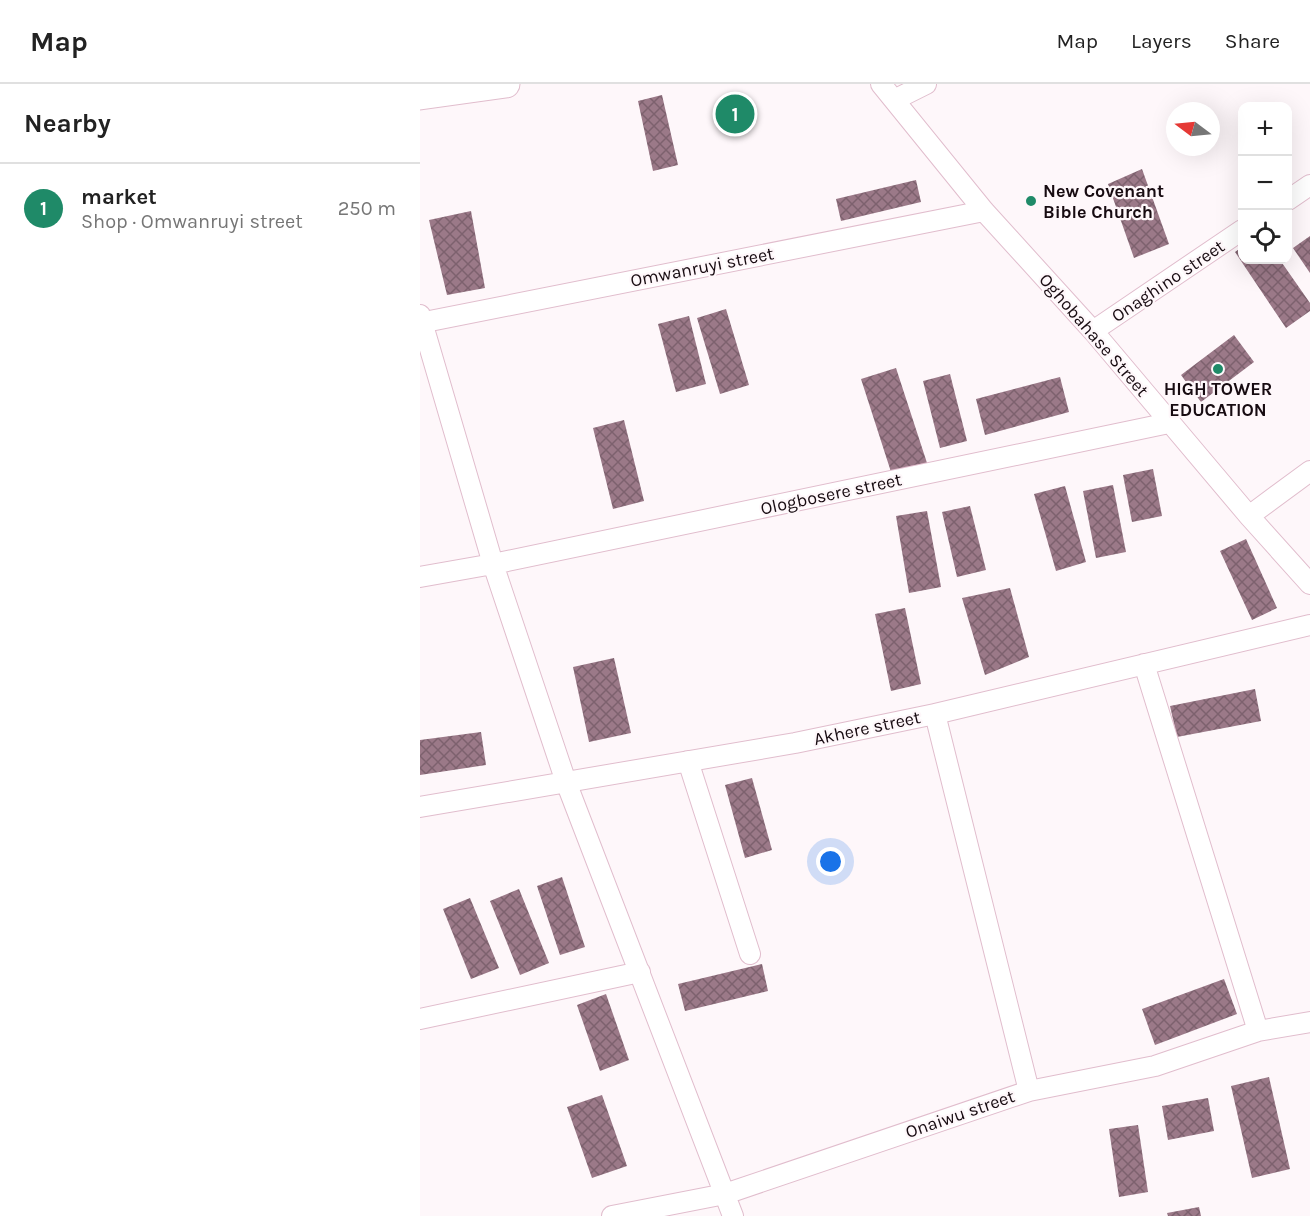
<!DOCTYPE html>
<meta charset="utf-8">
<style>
:root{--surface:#fff;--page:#f2f2f2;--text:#222;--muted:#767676;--line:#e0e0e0;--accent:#1f8a68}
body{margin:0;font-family:Karla,sans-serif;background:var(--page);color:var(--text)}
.controls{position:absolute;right:18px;top:18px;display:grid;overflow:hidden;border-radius:12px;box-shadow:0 6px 24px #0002}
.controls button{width:54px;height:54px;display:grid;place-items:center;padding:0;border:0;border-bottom:2px solid var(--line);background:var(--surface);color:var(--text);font:30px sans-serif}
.compass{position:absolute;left:746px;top:18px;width:54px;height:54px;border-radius:50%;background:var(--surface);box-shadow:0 6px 24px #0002;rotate:286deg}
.you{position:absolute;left:411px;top:778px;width:21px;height:21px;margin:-15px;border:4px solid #fff;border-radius:50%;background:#1a73e8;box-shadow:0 0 0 9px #1a73e833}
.badge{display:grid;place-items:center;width:39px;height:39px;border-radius:50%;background:var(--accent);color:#fff;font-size:20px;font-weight:700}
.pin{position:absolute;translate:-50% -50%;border:3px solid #fff;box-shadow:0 2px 6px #0006}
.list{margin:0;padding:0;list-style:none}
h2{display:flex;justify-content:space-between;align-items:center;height:78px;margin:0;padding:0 24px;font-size:26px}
h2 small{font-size:20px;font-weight:400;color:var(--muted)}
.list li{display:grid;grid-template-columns:39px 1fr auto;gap:18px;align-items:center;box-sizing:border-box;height:90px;padding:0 24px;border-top:2px solid var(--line)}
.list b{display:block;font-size:22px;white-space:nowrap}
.list p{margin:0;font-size:20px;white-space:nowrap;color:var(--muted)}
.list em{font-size:20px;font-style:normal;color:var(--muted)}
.icon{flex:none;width:33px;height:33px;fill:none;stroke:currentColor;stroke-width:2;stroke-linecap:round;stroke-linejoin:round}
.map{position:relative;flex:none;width:890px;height:1132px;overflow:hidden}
header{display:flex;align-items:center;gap:36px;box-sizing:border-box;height:84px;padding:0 30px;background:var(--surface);border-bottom:2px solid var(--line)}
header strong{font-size:28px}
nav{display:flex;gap:33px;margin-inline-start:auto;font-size:21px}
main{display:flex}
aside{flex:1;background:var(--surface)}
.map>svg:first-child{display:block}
</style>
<header>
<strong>Map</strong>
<nav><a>Map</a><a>Layers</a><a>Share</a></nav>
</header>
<main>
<aside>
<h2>Nearby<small></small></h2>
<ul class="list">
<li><span class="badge">1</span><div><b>market</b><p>Shop · Omwanruyi street</p></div><em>250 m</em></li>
</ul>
</aside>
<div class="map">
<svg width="890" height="1132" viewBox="0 0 890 1132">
<defs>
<pattern id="building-cross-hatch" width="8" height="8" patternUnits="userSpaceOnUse" patternTransform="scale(1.5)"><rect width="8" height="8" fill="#9b7988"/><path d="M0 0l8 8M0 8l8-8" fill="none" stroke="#7d616e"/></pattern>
</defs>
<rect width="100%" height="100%" fill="#fef7fa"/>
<path fill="url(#building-cross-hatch)" d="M242 11 258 81 233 87 218 17Z
M722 85 749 160 714 174 688 100Z
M496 96 501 118 421 137 416 115Z
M51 127 65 204 27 211 9 136Z
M890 152V189L873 164Z
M822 163V176H860L890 219V227L866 244 815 168Z
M306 225 329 301 300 310 277 234Z
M269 232 286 300 256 308 238 240Z
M814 251 834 278 781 318 761 291Z
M476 284 507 379 472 391 441 295Z
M530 290 547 357 520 364 503 297Z
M640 293 649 328 565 351 556 315Z
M204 336 224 417 193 425 173 344Z
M733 385 742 432 712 438 703 391Z
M693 401 706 468 676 474 663 407Z
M645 402 666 478 636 487 614 410Z
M550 422 566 486 537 493 522 428Z
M507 427 521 503 489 509 476 432Z
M826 455 857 524 832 536 800 467Z
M590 504 609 573 565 591 542 514Z
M485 524 501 600 471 607 455 530Z
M194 574 211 649 169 658 153 583Z
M835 605 841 637 757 653 750 622Z
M61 648 66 681 0 691V656Z
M332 694 352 766 325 774 305 701Z
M142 793 165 863 140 871 117 802Z
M99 805 129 879 100 891 70 817Z
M50 814 79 884 51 895 23 825Z
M342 880 348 907 265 927 258 900Z
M804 895 817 930 735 961 722 925Z
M186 910 209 976 180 987 157 921Z
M849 993 870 1085 832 1094 811 1002Z
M182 1011 207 1082 172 1094 147 1023Z
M788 1014 794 1047 748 1056 742 1022Z
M718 1041 728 1108 699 1113 689 1045Z
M779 1123 781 1132H748L747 1129Z"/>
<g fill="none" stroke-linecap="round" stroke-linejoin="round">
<g stroke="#e1bdcd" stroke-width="22">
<path id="street" d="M461 0 564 127 673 247 829 432 890 500
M474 16 506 0
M868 116 890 101
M0 231 73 480 146 698 313 1132
M0 239 564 127
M673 247 822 146
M829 432 890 387
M0 493 73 480 749 339
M724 580 838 947
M515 630 609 1007
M268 677 330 870
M0 723 375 659 515 630 890 541
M0 935 220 888
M192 1132 305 1110 609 1007 735 982 838 947 890 938"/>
</g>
<g stroke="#e1bdcd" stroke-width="29">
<path id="secondary" d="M0 12 86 0"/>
</g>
<use href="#street" stroke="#fff" stroke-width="20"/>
<use href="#secondary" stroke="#fff" stroke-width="27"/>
</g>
<g fill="#1f8a68" stroke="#fef7fa" stroke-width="2">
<circle cx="611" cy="117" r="6"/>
<circle cx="798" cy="285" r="6"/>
</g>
<g text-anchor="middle" stroke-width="4.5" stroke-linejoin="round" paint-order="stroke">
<g font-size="18" font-weight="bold" fill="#170b11" stroke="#fef7fa" text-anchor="start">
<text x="623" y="113">New Covenant<tspan x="623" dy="21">Bible Church</tspan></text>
<text x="798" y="311" text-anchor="middle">HIGH TOWER<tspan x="798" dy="21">EDUCATION</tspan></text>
</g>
<g font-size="18" fill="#170b11" stroke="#fef7fa">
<text transform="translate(282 183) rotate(-11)" y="6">Omwanruyi street</text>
<text transform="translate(748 197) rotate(-34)" y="6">Onaghino street</text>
<text transform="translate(674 251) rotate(49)" y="6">Oghobahase Street</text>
<text transform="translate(411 410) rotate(-12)" y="6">Ologbosere street</text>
<text transform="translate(447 644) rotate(-12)" y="6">Akhere street</text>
<text transform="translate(540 1030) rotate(-19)" y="6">Onaiwu street</text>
</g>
</g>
</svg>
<div class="controls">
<button>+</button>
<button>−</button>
<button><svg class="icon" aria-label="locate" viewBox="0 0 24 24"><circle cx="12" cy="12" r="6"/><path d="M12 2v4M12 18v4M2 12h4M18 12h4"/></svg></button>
</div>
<svg class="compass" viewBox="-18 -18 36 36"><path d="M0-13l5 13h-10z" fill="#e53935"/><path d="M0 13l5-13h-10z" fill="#767676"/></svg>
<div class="you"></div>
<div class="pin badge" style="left:315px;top:30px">1</div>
</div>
</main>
